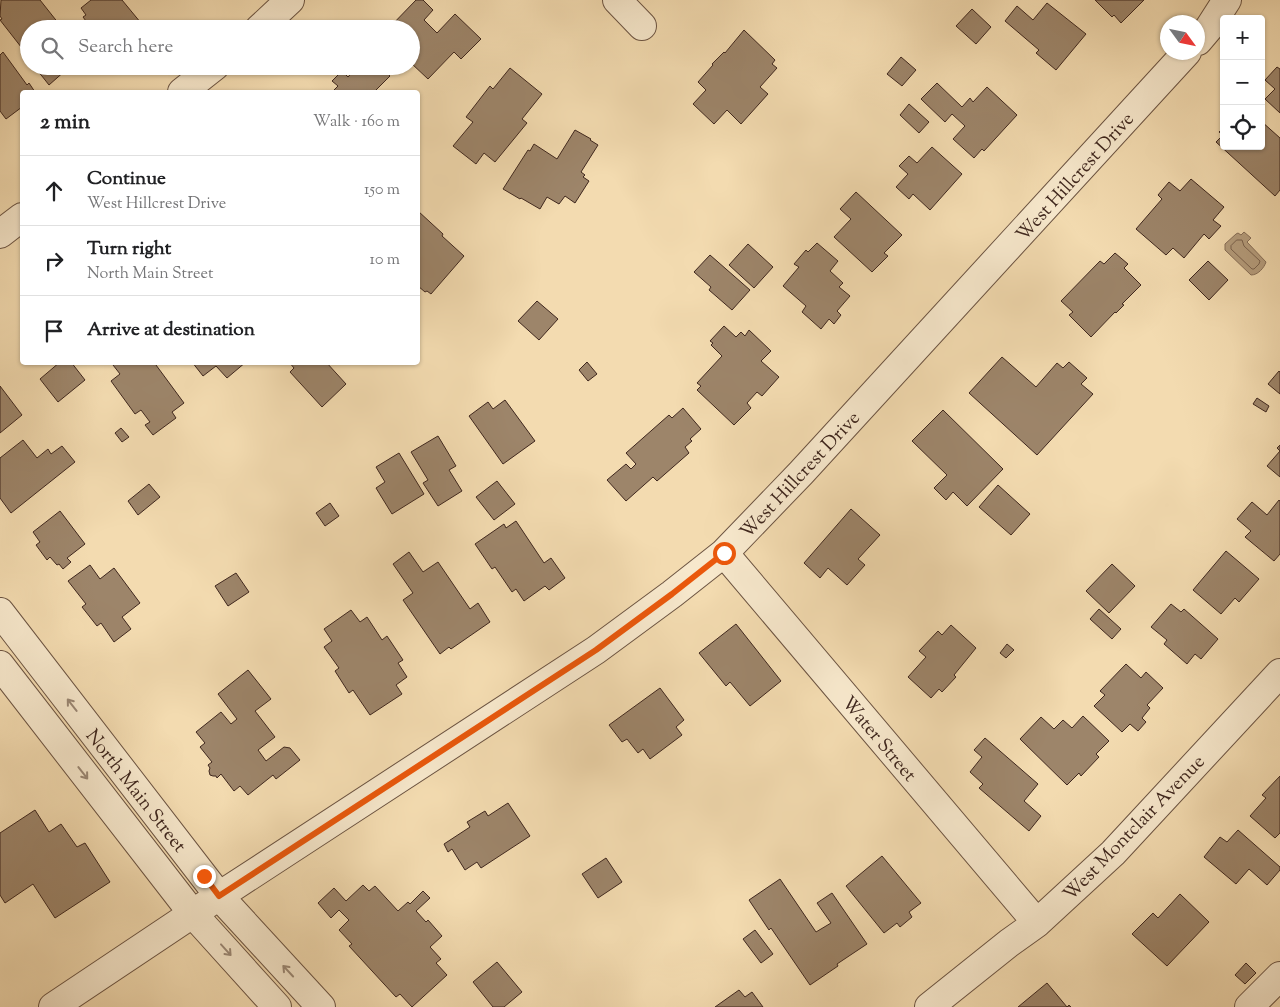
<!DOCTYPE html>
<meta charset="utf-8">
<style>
:root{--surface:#fff;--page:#f2f2f2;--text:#202124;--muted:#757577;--line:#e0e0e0}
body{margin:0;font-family:"Sorts Mill Goudy",serif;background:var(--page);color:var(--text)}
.controls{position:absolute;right:15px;top:15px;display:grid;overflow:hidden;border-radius:5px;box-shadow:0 1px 4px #0004}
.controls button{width:45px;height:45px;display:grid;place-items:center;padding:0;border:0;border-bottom:1px solid var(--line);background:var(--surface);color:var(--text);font:25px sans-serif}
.compass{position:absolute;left:1160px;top:15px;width:45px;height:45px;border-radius:50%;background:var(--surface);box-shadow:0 1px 4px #0004;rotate:123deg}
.stop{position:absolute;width:15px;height:15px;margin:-11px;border:4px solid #ea580c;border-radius:50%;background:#fff}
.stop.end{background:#ea580c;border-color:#fff;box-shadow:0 1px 5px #0008}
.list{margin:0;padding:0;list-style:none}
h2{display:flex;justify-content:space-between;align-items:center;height:65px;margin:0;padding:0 20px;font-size:21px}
h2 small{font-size:16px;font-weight:400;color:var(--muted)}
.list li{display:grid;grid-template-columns:32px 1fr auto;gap:15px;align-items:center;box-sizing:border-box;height:70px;padding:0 20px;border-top:1px solid var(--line)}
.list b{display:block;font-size:19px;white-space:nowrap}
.list p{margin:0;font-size:16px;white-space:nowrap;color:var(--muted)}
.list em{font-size:16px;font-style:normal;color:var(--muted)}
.icon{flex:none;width:28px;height:28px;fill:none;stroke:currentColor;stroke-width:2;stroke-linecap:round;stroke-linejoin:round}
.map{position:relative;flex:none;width:1280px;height:1007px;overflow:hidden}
.search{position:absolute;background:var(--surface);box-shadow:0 1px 4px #0004;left:20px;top:20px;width:400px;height:55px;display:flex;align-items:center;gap:12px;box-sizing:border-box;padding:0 18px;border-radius:28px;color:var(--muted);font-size:19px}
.panel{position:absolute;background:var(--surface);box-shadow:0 1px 4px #0004;left:20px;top:90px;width:400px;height:275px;border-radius:5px}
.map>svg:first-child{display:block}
</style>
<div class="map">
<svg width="1280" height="1007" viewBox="0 0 1280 1007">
<rect width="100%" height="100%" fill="#f3dbb0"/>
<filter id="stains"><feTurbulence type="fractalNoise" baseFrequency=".004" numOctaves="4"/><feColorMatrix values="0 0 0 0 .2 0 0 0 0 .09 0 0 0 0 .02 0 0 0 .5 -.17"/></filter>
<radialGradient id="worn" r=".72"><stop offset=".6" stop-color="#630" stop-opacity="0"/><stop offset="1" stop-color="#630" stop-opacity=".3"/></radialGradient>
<path fill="#b69e7e" stroke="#866e58" d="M1244 232 1251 238 1247 242 1266 262C1264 268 1258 275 1251 275L1225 250V244L1236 234 1238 233 1241 235Z"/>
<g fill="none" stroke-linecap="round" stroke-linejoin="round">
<path stroke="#7a624e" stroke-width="1" d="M1237 240H1242L1244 246 1260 261 1259 264 1254 269H1252L1231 249V246Z"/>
</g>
<path fill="#9d856a" stroke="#3f271e" d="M1 0H40L63 29H29V60L24 53 25 52 0 20 2 19 0 16Z
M91 0H122L141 23 134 29H97L92 23 89 25 83 17 86 15 81 8Z
M416 0H423L433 10 424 20 437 33 455 14 481 39 461 59 454 52 428 79 411 63V29H388Z
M1095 0H1144L1121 23 1114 15 1112 17Z
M1047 3 1086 34 1056 70 1036 53 1039 50 1005 21 1017 6 1033 20Z
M972 9 991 27 976 44 956 26Z
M744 30 775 60 772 64 777 68 760 87 768 94 741 124 727 110 714 124 693 104 706 90 698 82 713 65 712 64 724 52 725 53Z
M3 52 27 85 29 83 35 92H22V107L6 119 0 111V55Z
M901 57 916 70 902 86 887 74Z
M34 66H64L66 70 49 85Z
M358 66H380L390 76 374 92H332L338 86 332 81 342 71 348 77Z
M1277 67 1280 69V113L1265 99 1275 89 1265 80Z
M510 68 542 94 522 119 527 123 495 162 484 153 476 164 453 146 473 122 466 117 490 86 493 89Z
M937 83 962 107 970 98 973 102 987 87 1017 115 984 151 982 149 974 158 953 139 965 126 952 114 945 122 921 99Z
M909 104 929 122 919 133 900 115Z
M1261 121 1280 138V190L1275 196 1216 142 1223 135 1219 132 1224 127V146H1261Z
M575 130 591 139 590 140 598 145 581 172 585 175 583 177 589 181 575 203 565 196 559 204 547 197 540 209 521 198 520 199 503 189 528 150 530 151 534 144 557 159Z
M932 147 962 174 930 210 913 194 909 199 896 187 908 174 899 166 909 156 917 163Z
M1191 179 1224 207 1213 220 1221 226 1209 239 1204 234 1184 258 1173 248 1166 255 1136 229 1162 199 1158 195 1169 182 1180 191Z
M856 192 902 235 884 253 888 256 872 272 834 237 851 219 840 209Z
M418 211 443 234 442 236 464 256 431 294 427 291 425 292 418 286Z
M817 243 838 261 830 271 843 283 839 287 850 296 837 311 841 315 834 324 829 319 821 329 802 312 806 306 783 286 799 267 794 264 806 250 808 252Z
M748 244 773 267 754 288 729 265Z
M1115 253 1128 264 1124 268 1141 285 1122 304 1124 305 1116 313 1115 312 1091 337 1069 315 1073 312 1061 301 1100 261 1104 264Z
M710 255 750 290 732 310 709 290 711 287 694 272Z
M1208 261 1228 280 1209 300 1189 280Z
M537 301 558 319 539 340 518 321Z
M724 326 736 337 741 332 745 336 749 330 771 351 761 361 779 377 762 396 757 392 747 403 751 408 734 425 697 390 701 386 697 383 722 356 711 345 713 343 710 341Z
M1002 357 1036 387 1057 363 1063 368 1069 362 1087 378 1081 384 1093 394 1037 455 969 393Z
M60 362H71L85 380 58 402 40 379Z
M117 362H159L156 365 184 403 172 412 176 418 153 435 145 425 150 422 141 410 135 414 111 381 120 374 113 365Z
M192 362H246L227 378 216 366 203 376Z
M289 362H326L346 384 322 407 290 372 294 368Z
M587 362 597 374 588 381 579 370Z
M1279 371 1280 372V394L1268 384Z
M0 386 22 415 0 433Z
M1257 398 1269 406 1266 412 1253 404Z
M505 400 535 441 503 464 469 416 488 402 493 409Z
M683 408 701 429 690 439 692 441 685 447 689 453 657 481 653 477 626 501 607 480 626 464 631 469 636 464 626 453 669 415 672 418Z
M943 410 1003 469 967 506 953 492 946 500 934 488 947 475 912 441Z
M121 428 129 437 122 442 115 433Z
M438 436 456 466 449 470 462 491 438 506 423 483 428 480 411 452Z
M23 440 37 458 48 449 51 454 62 446 75 462 11 513 0 498V458Z
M1280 445V477L1267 466 1280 451 1277 448Z
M399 453 424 494 392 514 376 488 385 482 376 467Z
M497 481 515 504 494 520 476 497Z
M149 484 160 497 138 515 128 501Z
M998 485 1030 514 1011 535 979 507Z
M1279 500 1280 501V554L1274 561 1245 537 1251 531 1237 519 1252 502 1267 515Z
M330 503 339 516 325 526 316 513Z
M851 509 880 535 858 559 865 565 847 585 828 568 820 578 804 563Z
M60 511 85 544 67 558 71 562 63 569 59 564 57 565 50 557 47 560 36 545 40 542 33 532Z
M516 521 544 563 551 558 565 578 549 590 545 586 524 601 516 589 512 592 495 567 492 569 475 544 504 524 506 528Z
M1226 551 1259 579 1239 602 1235 598 1221 614 1193 590Z
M409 552 423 572 438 562 470 609 478 603 490 622 451 649 449 647 440 654 403 600 413 593 393 564Z
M1112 564 1135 586 1109 613 1086 591Z
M90 565 100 579 114 568 140 603 122 617 131 629 114 642 101 623 97 626 82 607 86 604 68 581Z
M236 573 249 592 228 606 215 586Z
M1171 604 1181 612 1184 609 1218 639 1201 659 1195 654 1187 664 1164 644 1167 640 1151 627Z
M1099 609 1121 629 1112 639 1090 619Z
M351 610 360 622 367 617 382 640 387 636 403 660 398 663 407 677 396 685 402 694 370 715 353 690 349 693 335 671 339 668 324 647 332 641 324 629Z
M736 624 781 681 750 706 730 682 726 686 699 653Z
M951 625 976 648 954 675 956 677 942 692 939 689 931 698 908 677 926 657 919 651 938 631 942 635Z
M1007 644 1014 650 1006 658 1000 653Z
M1126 664 1141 678 1146 672 1163 688 1147 705 1150 708 1142 718 1146 722 1138 731 1130 724 1122 732 1094 706 1105 695 1100 691Z
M248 670 271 699 255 711 275 737 258 750 266 761 284 747 290 748 300 760 276 779 273 775 248 795 240 786 234 791 221 774 217 778 216 776H213L210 775 209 771 210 768 208 765 212 762 200 747 205 743 196 732 221 712 231 724 237 719 218 694Z
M660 688 684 720 676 727 682 735 650 759 643 749 638 753 627 739 622 742 609 725Z
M1083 716 1109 741 1096 754 1099 757 1081 776 1079 773 1067 785 1020 739 1041 717 1054 729 1063 720 1072 728Z
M985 738 1038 784 1024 801 1041 816 1029 831 979 788 983 784 970 772 982 757 974 750Z
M1280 776V833L1275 838 1250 816 1266 798 1262 795Z
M508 803 530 836 481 868 477 862 465 870 452 849 448 852 444 844 470 827 467 822 485 811 488 816Z
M35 810 49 832 61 824 77 847 85 843 110 882 55 918 33 884 5 903 0 895V833Z
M1238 830 1280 867V870L1267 885 1249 869 1236 884 1204 857 1220 837 1227 842Z
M882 856 921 903 909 912 912 917 900 927 897 923 884 933 846 886Z
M606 858 622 882 598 898 582 874Z
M780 879 816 932 831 923 817 903 832 893 867 944 837 964 838 966 810 985 771 928 769 930 749 900Z
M363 885 369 891 375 886 398 911 408 902 410 904 423 891 430 898 416 911 426 922 428 920 442 936 430 947 441 959 436 963 447 975 412 1007 400 994 396 997 349 946 352 944 339 930 349 920 339 910 331 918 318 903 334 888 346 901Z
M1180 894 1209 922 1167 966 1132 934 1153 913 1158 918Z
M755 930 773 954 761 963 743 939Z
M497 962 522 992 504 1007H493L473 982Z
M1246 963 1256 973 1245 984 1235 975Z
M1047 983 1067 1007 1069 1005 1071 1007H1018Z
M739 990 745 997 752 992 763 1007H715Z"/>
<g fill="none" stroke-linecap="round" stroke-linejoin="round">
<g stroke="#6c5442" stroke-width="30">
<path id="minor" d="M617 0 642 26
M259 29 290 0
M1198 41 1209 28 1227 0
M182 92 215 66
M0 234 22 217
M724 553 1037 923
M0 612 219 896 321 1007
M0 665 193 914 277 1007
M53 1007 219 896 596 650 672 594 724 553 801 473 1187 52
M929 1007 1009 943 1037 923 1113 853 1280 673
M1249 1007 1280 976"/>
</g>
<use href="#minor" stroke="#f7e8cc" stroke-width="28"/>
</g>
<defs><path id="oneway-shaft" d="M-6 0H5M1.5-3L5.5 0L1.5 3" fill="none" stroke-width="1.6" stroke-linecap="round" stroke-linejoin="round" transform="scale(1.25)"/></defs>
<g stroke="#9b8875">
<use href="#oneway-shaft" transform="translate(72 705) rotate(-128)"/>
<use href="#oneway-shaft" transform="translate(83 773) rotate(52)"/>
<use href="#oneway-shaft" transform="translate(226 950) rotate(48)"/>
<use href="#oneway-shaft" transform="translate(288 971) rotate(-133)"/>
</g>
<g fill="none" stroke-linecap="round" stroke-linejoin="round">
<path stroke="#ea580c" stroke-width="6" d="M204 876 219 896 596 650 672 594 724 553"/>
</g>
<g text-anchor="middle" stroke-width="4" stroke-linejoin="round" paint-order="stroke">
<g font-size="19" fill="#3f271e" stroke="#f7e8cc">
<text transform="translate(1074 176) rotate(-48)" y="7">West Hillcrest Drive</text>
<text transform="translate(799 474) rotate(-47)" y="7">West Hillcrest Drive</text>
<text transform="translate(880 738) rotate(50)" y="7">Water Street</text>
<text transform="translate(137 790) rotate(52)" y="7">North Main Street</text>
<text transform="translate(1133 827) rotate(-46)" y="7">West Montclair Avenue</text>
</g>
</g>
<rect width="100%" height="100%" filter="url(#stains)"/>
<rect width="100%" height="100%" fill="url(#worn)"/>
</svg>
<div class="controls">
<button>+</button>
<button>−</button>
<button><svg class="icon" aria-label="locate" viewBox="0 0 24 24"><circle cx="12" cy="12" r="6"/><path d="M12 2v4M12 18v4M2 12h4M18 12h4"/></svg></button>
</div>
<svg class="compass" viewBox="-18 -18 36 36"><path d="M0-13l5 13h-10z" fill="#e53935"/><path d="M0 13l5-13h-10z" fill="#757577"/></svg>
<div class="stop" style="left:724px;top:553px"></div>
<div class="stop end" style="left:204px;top:876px"></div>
<div class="search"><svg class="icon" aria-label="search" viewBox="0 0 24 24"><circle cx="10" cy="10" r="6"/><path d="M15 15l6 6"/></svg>Search here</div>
<section class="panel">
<h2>2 min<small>Walk · 160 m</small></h2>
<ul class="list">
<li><svg class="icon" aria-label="ahead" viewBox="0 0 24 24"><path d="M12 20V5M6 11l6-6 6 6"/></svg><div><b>Continue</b><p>West Hillcrest Drive</p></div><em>150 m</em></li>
<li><svg class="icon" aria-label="right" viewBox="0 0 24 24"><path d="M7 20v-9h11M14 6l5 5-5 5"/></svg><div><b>Turn right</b><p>North Main Street</p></div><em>10 m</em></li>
<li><svg class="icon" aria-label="arrive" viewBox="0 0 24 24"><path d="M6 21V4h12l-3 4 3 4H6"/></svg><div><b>Arrive at destination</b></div></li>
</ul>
</section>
</div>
